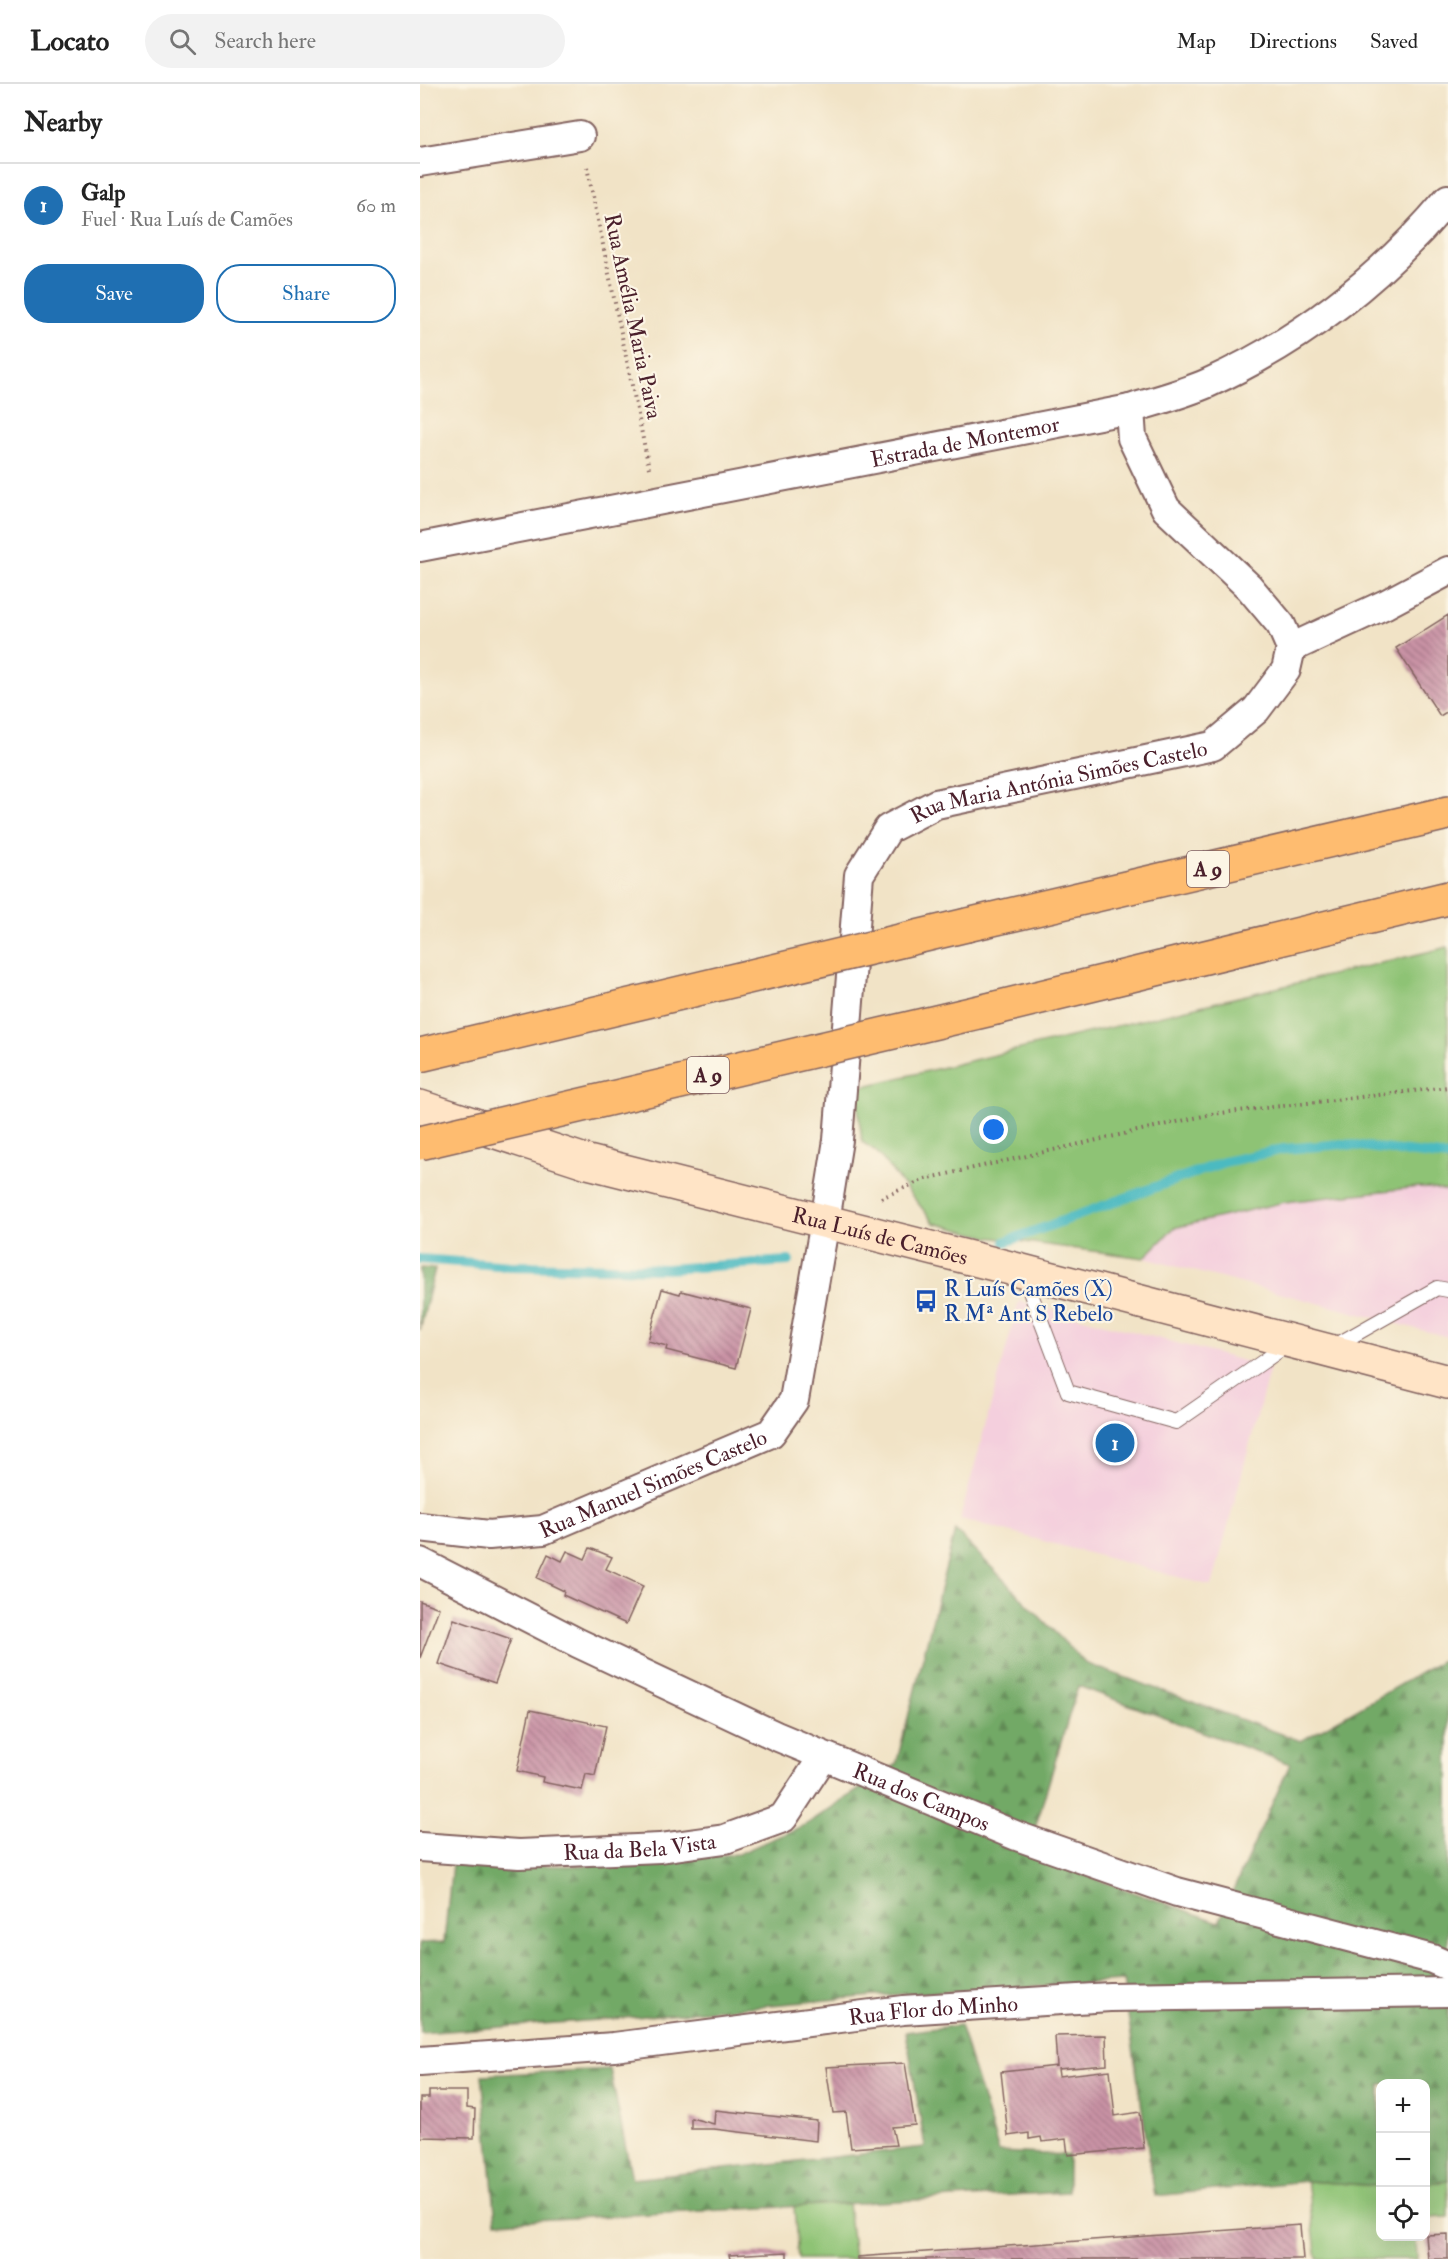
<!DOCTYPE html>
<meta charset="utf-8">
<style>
:root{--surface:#fff;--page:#f2f2f2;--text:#222;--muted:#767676;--line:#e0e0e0;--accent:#1f6fb2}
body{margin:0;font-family:"IM FELL Double Pica",serif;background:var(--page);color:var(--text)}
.controls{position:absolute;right:18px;bottom:18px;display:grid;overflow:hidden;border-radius:12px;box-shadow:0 6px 24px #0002}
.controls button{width:54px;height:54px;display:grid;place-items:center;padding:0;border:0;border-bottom:2px solid var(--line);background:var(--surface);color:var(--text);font:30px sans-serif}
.you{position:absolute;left:574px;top:1046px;width:21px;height:21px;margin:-15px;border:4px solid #fff;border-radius:50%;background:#1a73e8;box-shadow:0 0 0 9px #1a73e833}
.badge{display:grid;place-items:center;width:39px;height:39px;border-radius:50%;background:var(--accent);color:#fff;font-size:20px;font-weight:700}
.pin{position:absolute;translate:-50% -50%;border:3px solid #fff;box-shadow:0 2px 6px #0006}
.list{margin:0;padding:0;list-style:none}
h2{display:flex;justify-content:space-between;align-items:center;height:78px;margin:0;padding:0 24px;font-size:26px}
h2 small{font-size:20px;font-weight:400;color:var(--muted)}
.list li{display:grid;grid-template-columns:39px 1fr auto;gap:18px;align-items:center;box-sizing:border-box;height:84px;padding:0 24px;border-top:2px solid var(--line)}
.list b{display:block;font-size:22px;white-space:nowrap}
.list p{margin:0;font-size:20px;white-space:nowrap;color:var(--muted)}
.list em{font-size:20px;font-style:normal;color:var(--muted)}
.actions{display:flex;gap:12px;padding:18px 24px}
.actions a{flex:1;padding:14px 0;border:2px solid var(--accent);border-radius:24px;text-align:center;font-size:21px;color:var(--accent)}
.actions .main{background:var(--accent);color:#fff}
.icon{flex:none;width:33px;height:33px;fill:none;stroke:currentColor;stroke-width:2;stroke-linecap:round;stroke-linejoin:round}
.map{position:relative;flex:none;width:1028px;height:2175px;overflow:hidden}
header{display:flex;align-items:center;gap:36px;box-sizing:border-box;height:84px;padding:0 30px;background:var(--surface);border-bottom:2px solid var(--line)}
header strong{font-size:28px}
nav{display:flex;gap:33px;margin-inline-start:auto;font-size:21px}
.search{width:420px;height:54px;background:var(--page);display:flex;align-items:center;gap:15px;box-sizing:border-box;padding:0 21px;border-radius:33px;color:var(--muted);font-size:22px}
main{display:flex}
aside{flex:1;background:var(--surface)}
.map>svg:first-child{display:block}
</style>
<header>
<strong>Locato</strong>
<div class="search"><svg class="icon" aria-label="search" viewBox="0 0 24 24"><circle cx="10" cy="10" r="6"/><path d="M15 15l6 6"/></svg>Search here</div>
<nav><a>Map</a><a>Directions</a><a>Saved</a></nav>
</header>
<main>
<aside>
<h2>Nearby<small></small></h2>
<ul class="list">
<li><span class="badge">1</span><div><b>Galp</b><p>Fuel · Rua Luís de Camões</p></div><em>60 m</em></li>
</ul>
<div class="actions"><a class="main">Save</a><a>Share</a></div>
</aside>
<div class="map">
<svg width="1028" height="2175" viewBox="0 0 1028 2175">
<defs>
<pattern id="forest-firs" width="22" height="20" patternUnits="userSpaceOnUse" patternTransform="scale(1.5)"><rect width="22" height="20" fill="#72a966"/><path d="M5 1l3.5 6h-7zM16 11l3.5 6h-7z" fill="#608954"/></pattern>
<pattern id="building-back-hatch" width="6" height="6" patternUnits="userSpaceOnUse" patternTransform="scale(1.5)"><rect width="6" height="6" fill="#c993a5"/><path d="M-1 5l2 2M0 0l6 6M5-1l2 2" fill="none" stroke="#a57787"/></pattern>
</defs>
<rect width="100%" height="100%" fill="#fcf5e5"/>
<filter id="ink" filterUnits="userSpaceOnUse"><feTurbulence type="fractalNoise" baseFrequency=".0167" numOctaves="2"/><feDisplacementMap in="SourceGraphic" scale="12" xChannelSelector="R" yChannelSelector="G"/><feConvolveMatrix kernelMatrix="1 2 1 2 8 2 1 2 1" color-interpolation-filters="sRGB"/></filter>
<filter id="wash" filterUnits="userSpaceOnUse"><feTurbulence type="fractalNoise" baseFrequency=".008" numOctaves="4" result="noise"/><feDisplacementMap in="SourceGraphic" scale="24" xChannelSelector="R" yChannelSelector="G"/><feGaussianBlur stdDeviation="1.35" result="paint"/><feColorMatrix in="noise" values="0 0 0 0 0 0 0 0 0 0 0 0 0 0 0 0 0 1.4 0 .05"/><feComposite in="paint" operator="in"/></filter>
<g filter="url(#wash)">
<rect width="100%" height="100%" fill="#f1e3c6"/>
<path fill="#f4cfdd" d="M999 1103 1028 1107V1253L724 1174 754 1144 865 1118Z
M599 1217 850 1284 792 1502 540 1435Z"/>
<path fill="#8ec375" stroke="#6c7150" stroke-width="1.5" d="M1028 863V1107L999 1103 865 1118 754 1144 724 1174 568 1153 514 1139 456 1067 442 1058 436 1004Z
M887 2097 960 2102V2152L996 2153 997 2175H897Z
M1028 2097V2133L1006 2134V2099Z
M428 2119 434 2175H378L374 2122Z"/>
<path fill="url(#forest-firs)" stroke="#5e6448" stroke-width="1.5" fill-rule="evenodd" d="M0 1184 15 1185 0 1246Z
M535 1446 665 1579 881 1657 1028 1573V2097L1006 2099V2000H960V2102L887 2097 735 2112 703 1897 454 1912 192 1935 0 1949V1859L24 1858 32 1780 157 1782 318 1770 387 1740 476 1681ZM658 1602 870 1680 799 1838 607 1771Z
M540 1941 579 2068 648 2071V2108L76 2138 62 1991 190 1985 212 2095 505 2063 486 1948Z"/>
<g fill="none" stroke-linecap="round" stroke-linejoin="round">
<path stroke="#4bbac1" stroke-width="10" d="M585 1158 804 1078 864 1065 923 1060 1028 1073
M0 1175 91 1182 247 1185 369 1177"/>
</g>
<g id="blocks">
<path fill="url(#building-back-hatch)" d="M1028 531V627L1020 632 976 564Z
M242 1205 260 1210 261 1207 331 1225 316 1284 246 1266 247 1262 228 1257Z
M170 1464 192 1473 186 1485 223 1502 206 1540 143 1511 144 1507 117 1494 128 1470 142 1477 147 1467 165 1475Z
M0 1517 19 1524 0 1574Z
M34 1535 91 1555 75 1599 19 1580Z
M110 1626 186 1642 175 1692 166 1690 162 1706 122 1698 123 1693 97 1687Z
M686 1951 687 1981 638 1985 639 1992 690 1986 695 2032 720 2028 724 2064 648 2071 646 2055 622 2058 621 2053 609 2055V2049L588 2052 581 1988 637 1982 635 1952Z
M485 1979 495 2041 472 2043 476 2061 431 2064 426 2028 413 2029 406 1983Z
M9 2007H47V2024L55 2025 54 2054 0 2053V2014H9Z
M295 2026 397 2037 396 2057 294 2045H271V2034L294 2040Z
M880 2141 883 2175H437V2173Z
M1028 2150V2175H1008L1006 2151Z
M367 2168V2175H310L309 2171Z"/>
</g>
</g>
<g filter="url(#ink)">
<use href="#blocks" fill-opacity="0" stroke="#846461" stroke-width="1.5"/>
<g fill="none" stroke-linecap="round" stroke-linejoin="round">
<g stroke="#846461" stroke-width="16">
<path id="lane" d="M603 1189 648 1308 756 1338 870 1259
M911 1264 1017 1204 1028 1206"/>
</g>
<g stroke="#846461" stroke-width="32">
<g id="street">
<path d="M0 78 160 52"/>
<path id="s1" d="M0 463 710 325C735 317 763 310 788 299 883 256 961 195 1028 115"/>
<path d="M871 564 966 520 1028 487"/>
<path id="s2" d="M0 1443 69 1451 123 1446 351 1349 374 1316 405 1137 418 1056 439 791 468 745 516 720 793 662 836 626 866 586 871 564 861 541 829 503 746 425 712 354 710 325"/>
<path id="s3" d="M0 1478 158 1559 356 1652 597 1752 757 1808 1012 1875 1028 1882"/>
<path id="s4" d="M0 1763 99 1770 240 1764 305 1755 363 1734 403 1673"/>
<path id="s5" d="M0 1977 194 1963 483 1926 690 1913 1028 1908"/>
</g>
</g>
<g stroke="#846461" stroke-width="36">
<g id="secondary">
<path id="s6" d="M0 1023 168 1078 602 1187 1028 1298"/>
</g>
</g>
<g stroke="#846461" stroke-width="36">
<path id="highway" d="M547 841 1028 729
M576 924 1028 814"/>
</g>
<path stroke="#846461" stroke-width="4" stroke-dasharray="1.5 4.5" stroke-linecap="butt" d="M167 83 229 384
M461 1114 505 1095 792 1030 1028 1003"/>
<use href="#lane" stroke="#fff" stroke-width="14"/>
<use href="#street" stroke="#fff" stroke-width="28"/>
<use href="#secondary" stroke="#ffe4c6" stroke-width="33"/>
<use href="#highway" stroke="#febc70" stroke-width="33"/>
<g stroke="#846461" stroke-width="36" stroke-linecap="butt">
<path id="highway-bridge" d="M0 971 547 841
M0 1059 576 924"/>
</g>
<use href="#highway-bridge" stroke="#febc70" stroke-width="33"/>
</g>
</g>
<defs>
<g id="bus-bare" transform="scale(1.8)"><path d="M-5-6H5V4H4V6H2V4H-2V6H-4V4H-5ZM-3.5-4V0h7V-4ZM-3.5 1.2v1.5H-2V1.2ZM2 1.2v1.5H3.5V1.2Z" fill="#1a4fb4" stroke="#fcf5e5" stroke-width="2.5" paint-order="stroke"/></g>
</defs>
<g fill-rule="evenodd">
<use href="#bus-bare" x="506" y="1217"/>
</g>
<g text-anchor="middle" stroke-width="4.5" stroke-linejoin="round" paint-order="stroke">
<g fill="#fcf5e5" stroke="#7f5f63" stroke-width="1.5">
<rect x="767" y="767" width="42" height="36" rx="4.5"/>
<rect x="267" y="973" width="42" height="36" rx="4.5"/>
</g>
<g font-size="21" font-weight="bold" fill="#4a1f2b">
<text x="788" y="792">A 9</text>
<text x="288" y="998">A 9</text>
</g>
<g font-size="22" fill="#4a1f2b" stroke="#fcf5e5">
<text transform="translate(214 232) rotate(78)" y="8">Rua Amélia Maria Paiva</text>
<text dy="8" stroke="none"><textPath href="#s1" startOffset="555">Estrada de Montemor</textPath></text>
<text dy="8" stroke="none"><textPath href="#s2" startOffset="1174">Rua Maria Antónia Simões Castelo</textPath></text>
<text dy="8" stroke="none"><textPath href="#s6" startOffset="478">Rua Luís de Camões</textPath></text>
<text dy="8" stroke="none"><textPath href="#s2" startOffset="243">Rua Manuel Simões Castelo</textPath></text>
<text dy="8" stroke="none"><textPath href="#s3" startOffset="554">Rua dos Campos</textPath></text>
<text dy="8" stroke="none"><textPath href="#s4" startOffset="220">Rua da Bela Vista</textPath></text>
<text dy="8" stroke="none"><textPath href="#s5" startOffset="516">Rua Flor do Minho</textPath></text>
</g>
<g font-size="22" fill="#164399" stroke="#fcf5e5" text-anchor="start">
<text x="524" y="1212">R Luís Camões (X)<tspan x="524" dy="25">R Mª Ant S Rebelo</tspan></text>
</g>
</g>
</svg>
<div class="controls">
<button>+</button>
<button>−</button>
<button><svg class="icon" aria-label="locate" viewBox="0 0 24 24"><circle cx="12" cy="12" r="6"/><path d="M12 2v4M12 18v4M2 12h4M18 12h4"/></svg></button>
</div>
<div class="you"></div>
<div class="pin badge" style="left:695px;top:1359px">1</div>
</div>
</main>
